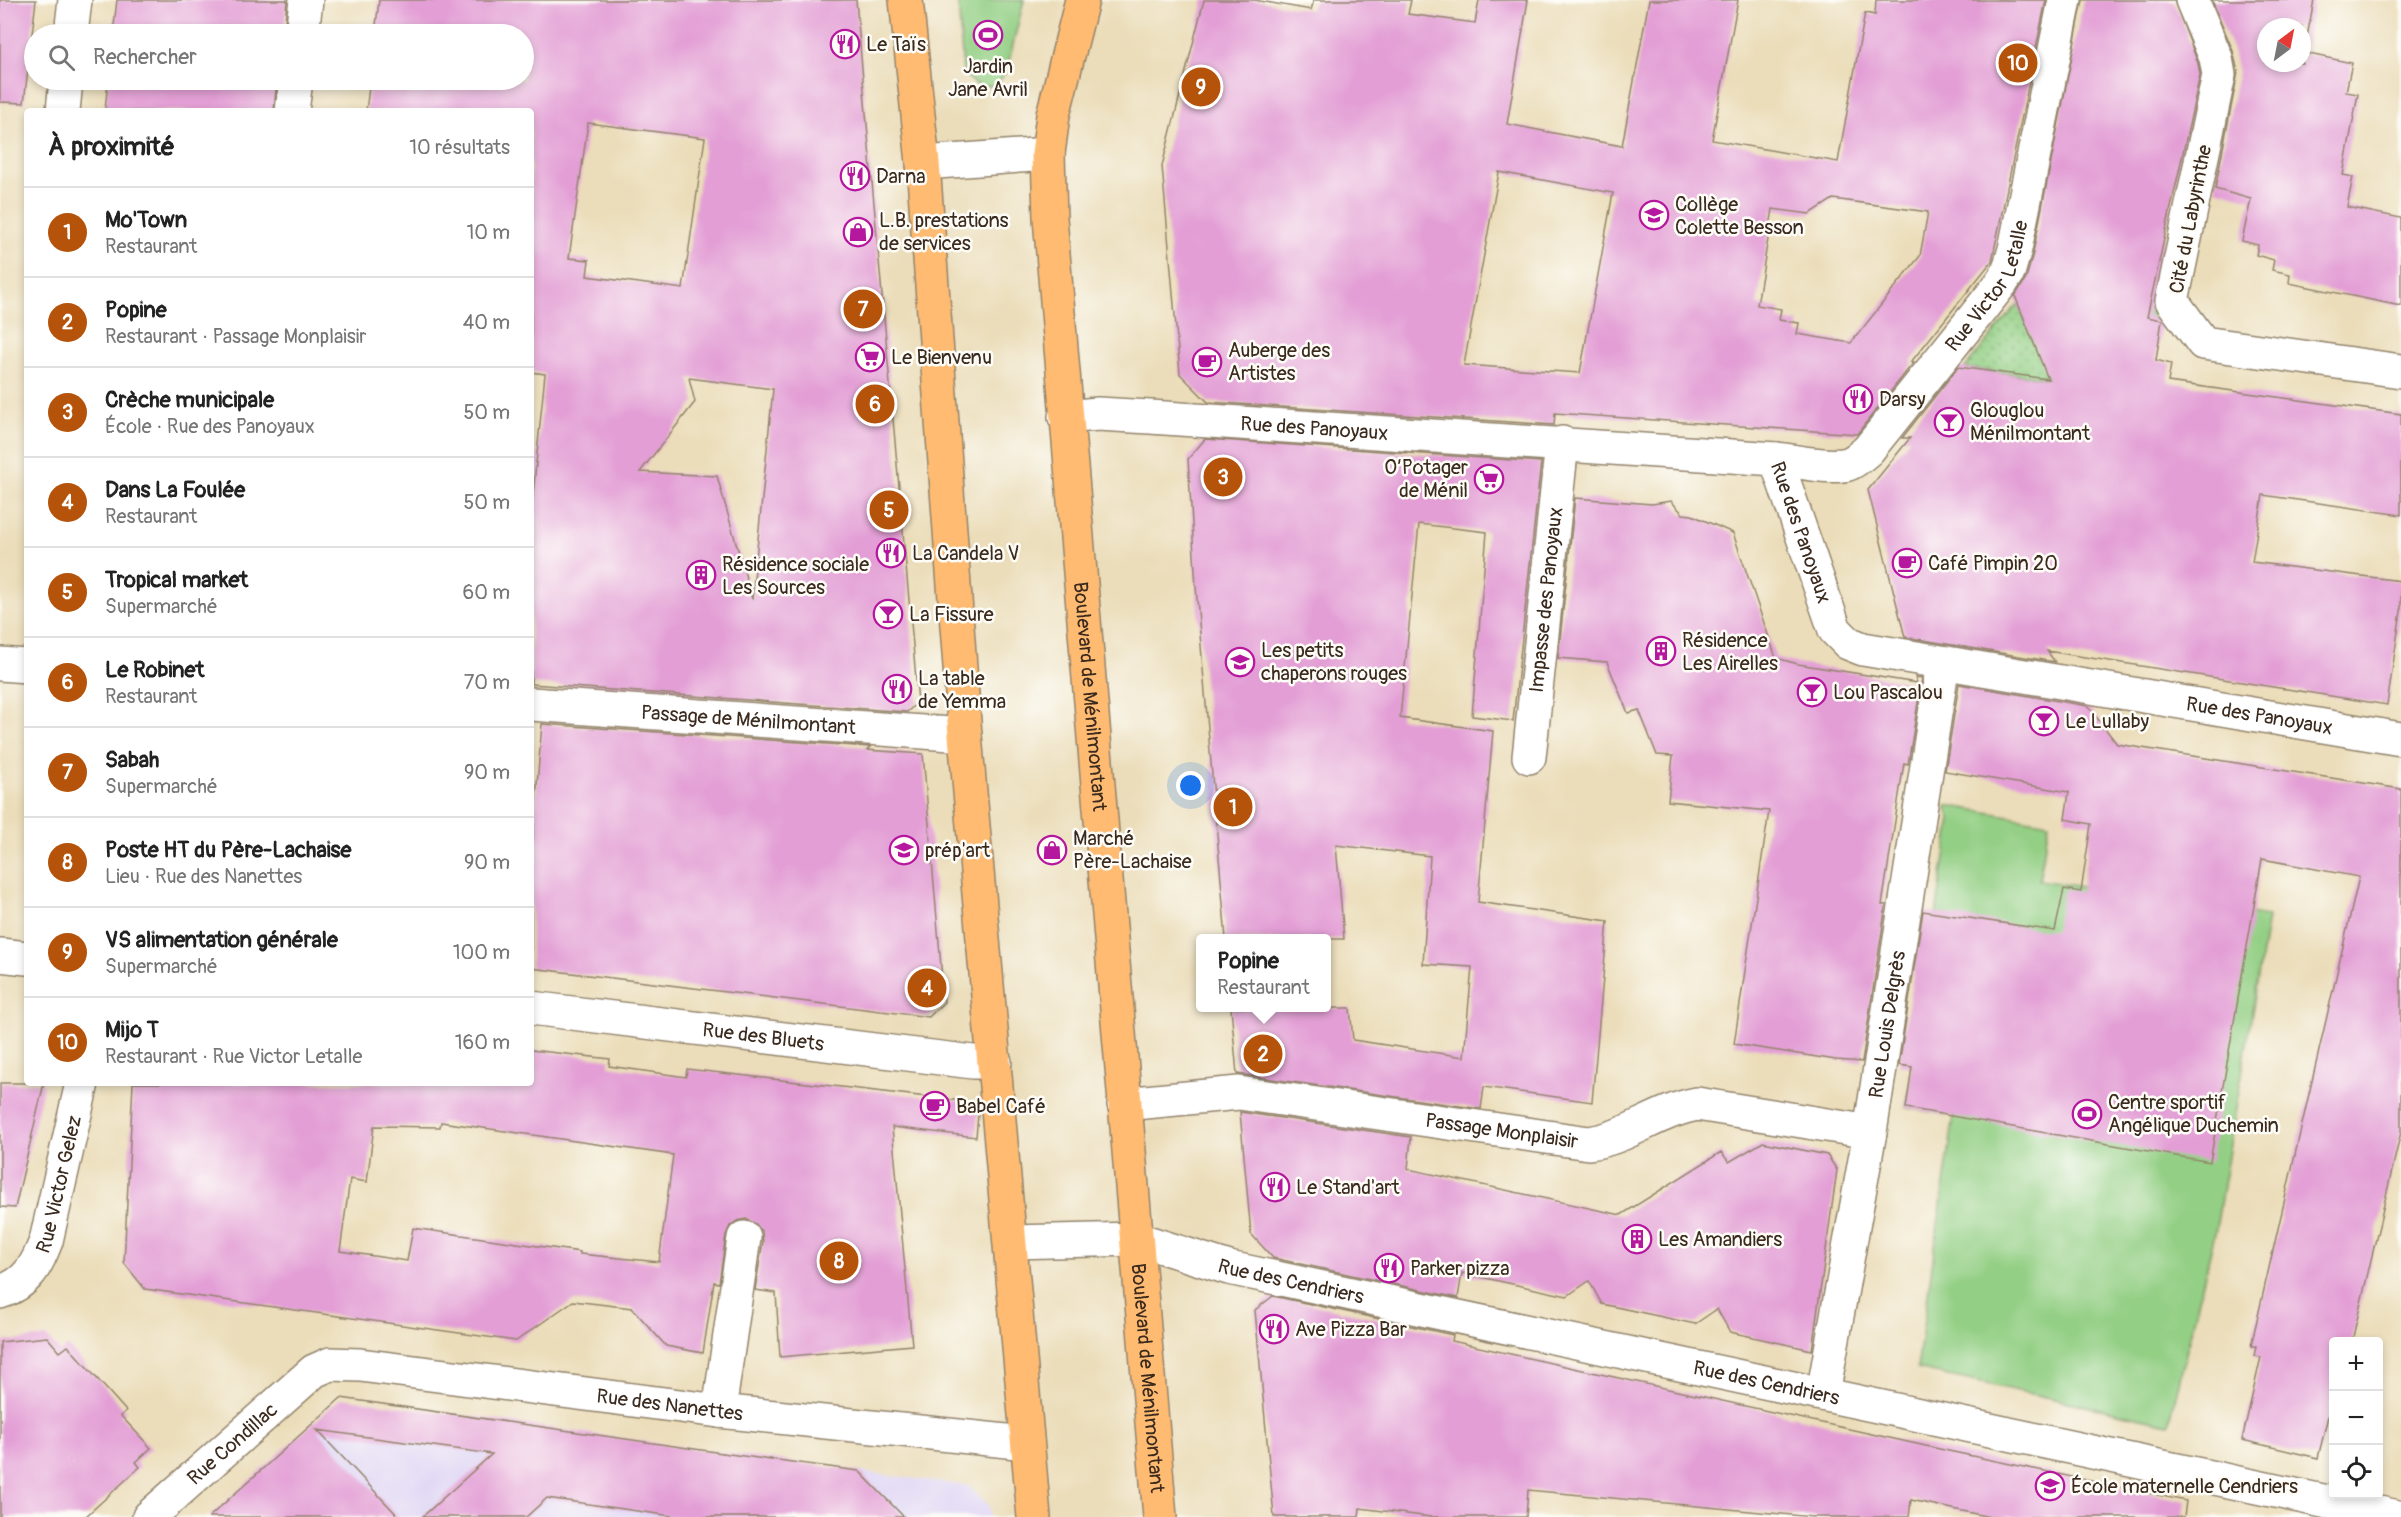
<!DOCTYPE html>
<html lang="fr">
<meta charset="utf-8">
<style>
:root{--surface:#fff;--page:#f2f2f2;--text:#222;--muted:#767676;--line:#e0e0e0;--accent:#b45309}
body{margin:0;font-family:Pangolin,sans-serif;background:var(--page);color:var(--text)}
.controls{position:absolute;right:18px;bottom:18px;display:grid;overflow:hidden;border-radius:6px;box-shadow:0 3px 9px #0003}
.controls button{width:54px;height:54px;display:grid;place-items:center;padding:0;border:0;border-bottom:2px solid var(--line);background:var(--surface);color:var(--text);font:30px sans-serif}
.compass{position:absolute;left:2257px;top:18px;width:54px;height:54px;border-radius:50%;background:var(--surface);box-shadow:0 3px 9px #0003;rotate:32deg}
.you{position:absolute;left:1191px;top:786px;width:21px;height:21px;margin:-15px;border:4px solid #fff;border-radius:50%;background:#1a73e8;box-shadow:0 0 0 9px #1a73e833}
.badge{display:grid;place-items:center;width:39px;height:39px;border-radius:50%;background:var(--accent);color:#fff;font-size:20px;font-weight:700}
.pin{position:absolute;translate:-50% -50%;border:3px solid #fff;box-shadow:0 2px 6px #0006}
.popup{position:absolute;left:1196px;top:934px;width:135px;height:78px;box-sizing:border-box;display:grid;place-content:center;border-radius:6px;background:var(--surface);filter:drop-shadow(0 2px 4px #0005);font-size:20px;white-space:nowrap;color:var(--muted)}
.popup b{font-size:22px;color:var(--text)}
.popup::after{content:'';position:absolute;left:50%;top:100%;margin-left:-12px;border:12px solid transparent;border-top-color:var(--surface)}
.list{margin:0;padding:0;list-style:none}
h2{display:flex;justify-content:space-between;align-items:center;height:78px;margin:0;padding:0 24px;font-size:26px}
h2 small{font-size:20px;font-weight:400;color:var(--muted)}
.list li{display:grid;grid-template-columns:39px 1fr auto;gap:18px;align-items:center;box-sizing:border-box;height:90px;padding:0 24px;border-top:2px solid var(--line)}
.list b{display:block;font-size:22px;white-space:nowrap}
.list p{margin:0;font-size:20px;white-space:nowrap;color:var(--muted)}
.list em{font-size:20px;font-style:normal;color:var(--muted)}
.icon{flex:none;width:33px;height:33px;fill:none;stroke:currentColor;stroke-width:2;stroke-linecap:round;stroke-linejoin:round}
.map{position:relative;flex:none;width:2401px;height:1517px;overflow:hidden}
.search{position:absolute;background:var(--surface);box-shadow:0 3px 9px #0003;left:24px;top:24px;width:510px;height:66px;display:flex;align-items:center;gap:15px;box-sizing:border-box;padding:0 21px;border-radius:33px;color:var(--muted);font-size:22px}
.panel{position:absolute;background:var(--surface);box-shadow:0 3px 9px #0003;left:24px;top:108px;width:510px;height:978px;border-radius:6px}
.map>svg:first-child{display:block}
</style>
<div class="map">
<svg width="2401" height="1517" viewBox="0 0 2401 1517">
<defs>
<pattern id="green-dots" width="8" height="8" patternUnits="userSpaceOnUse" patternTransform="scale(1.5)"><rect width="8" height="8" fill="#93cf84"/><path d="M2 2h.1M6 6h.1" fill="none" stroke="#79a86b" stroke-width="1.8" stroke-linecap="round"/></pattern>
</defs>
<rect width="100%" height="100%" fill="#fdfcf7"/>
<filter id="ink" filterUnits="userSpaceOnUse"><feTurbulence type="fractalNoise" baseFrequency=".0167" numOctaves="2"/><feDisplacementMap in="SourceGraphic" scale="12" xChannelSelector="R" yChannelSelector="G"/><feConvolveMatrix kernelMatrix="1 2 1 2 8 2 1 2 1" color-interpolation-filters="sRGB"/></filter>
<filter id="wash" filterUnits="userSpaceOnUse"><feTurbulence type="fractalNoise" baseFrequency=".008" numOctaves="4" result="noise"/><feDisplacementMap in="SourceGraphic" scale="24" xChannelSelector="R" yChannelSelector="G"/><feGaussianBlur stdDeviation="1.35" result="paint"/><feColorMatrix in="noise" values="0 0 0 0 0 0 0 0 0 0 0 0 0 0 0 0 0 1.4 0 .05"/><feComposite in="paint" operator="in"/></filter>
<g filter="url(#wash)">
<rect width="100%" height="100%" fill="#ebddb9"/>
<path fill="#dfd5f5" d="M341 1398 794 1463 970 1486 989 1506 990 1517H209Z"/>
<path fill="url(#green-dots)" stroke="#677c51" stroke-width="1.5" d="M2118 293 2156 297 2142 389 1965 368 2018 304 2026 323 2111 333Z"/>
<path fill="#93cf84" stroke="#677c51" stroke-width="1.5" d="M958 0H1024L1007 69 998 84C982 90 972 85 963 71Z
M1946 805 2049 823 2039 880 2268 917 2216 1228 2169 1424 1917 1369 1954 1116 1906 1108 1951 818Z"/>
<g id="blocks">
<path fill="#e39fd5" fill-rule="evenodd" d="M0 0H36L24 103 0 102Z
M117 0H287L284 34H113Z
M379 0H856L918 702 907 712 531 684V514L545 374 531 372V111H366L370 80H524V34H375ZM588 123 705 138 683 289 587 276 589 260 569 258ZM689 378 773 389 752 599 717 476 640 472 695 402Z
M1204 0H1254L1311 10 1314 0H1411L1408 14 1475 23 1479 0H1528L1507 124 1622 146 1649 0H1738L1712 140 1838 162 1865 13 1875 15 1876 0H2046L1992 261 1911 362H1914L1857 434 1555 413 1554 425 1208 402 1180 374 1162 166ZM1499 172 1613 193 1580 373 1464 365ZM1833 199 1928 212 1920 256 1851 343 1797 334 1799 323 1779 320 1781 309 1757 305 1773 209 1810 214Z
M2083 0H2174L2198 63 2200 75 2147 317 2162 320 2156 360 2171 364 2168 382 2401 414V515L2263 495 2252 562 2401 581V611L2387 705 2047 651 2055 662 1905 637 1868 490 1910 438H1902L1958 367 2048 379 2015 296 2026 279 2033 253Z
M2212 0H2314L2304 53 2352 63 2346 92 2358 94 2343 175 2353 177 2347 207 2401 218V306L2289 283 2290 274 2272 270 2274 260 2256 255 2258 245 2242 241 2251 199 2215 189 2238 72 2233 51ZM2266 27H2302V63H2266Z
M108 80H277L274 111H105Z
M1205 439 1541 462 1513 721 1472 716 1487 532 1419 524 1400 718 1493 731 1478 902 1608 921 1592 1102 1484 1087 1481 1109 1237 1074 1231 1008H1350L1353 1040 1464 1057 1472 967 1423 964 1430 856 1336 845 1344 939H1226L1196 587 1188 459Z
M1575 498 1652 504 1671 501 1683 514 1692 515 1733 533 1776 658 1798 664 1917 683 1915 677 1922 678 1908 764 1904 763 1882 905H1886L1862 1062 1836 1060 1734 1044 1769 811 1668 801 1673 756 1657 755 1639 710 1628 713 1607 662 1558 658Z
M1959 684 2088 706 2117 744 2401 789V1132L2352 1341H2334V1391L2318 1458 2242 1440 2261 1357 2254 1356 2256 1346H2251L2359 877 2262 859 2210 1162 1906 1108 1912 1067 1899 1065 1923 911 2055 931 2064 889 2081 892 2091 824 2065 819 2069 792 1945 771Z
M542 724 870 747 867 750 923 754 944 1002 929 1017 531 968V858Z
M531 1050 610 1059 609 1066 686 1077 687 1069 979 1103 976 1137 892 1127 912 1345 780 1357 776 1293 755 1290 763 1241 762 1232 756 1224 746 1219 737 1221 730 1226 726 1235 719 1283 714 1282 703 1353 666 1346 632 1308 573 1301 516 1341 145 1289 124 1263 133 1083H531ZM441 1122 673 1155 659 1262 580 1254V1252L413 1228 407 1261 340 1251 350 1179 367 1182 374 1126 440 1127Z
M0 1083H44L15 1208 0 1207Z
M1240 1112 1411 1137 1408 1169 1621 1215 1721 1152 1729 1162 1763 1142 1827 1155 1837 1170 1812 1350 1730 1332 1717 1309 1695 1324 1602 1304 1589 1281 1567 1296 1462 1273 1458 1298 1273 1258 1251 1234Z
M1273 1296 1453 1335 1452 1341 1944 1450 2186 1501 2184 1517H1990L1911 1500 1909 1517H1813L1528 1490 1526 1517H1431L1360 1508 1359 1517H1274L1255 1310Z
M47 1337 60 1352 68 1346 126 1411 121 1416 151 1448 136 1462 140 1467 85 1517H0V1342Z
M341 1398 771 1460 770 1459 859 1471 904 1517H679L547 1498 526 1517H422L492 1454 317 1430 399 1517H209Z"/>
</g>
</g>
<g filter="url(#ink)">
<use href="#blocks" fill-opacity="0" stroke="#93846c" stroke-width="1.5"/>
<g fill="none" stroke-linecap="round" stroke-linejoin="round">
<g stroke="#93846c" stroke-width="36">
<g id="minor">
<path d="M2192 0 2216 58 2219 75 2172 301 2203 343 2401 371"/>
<path d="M71 34 75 0"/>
<path d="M302 34 306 0"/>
<path d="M63 111 66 80"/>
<path d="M292 111 296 80"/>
<path d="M923 163 1048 154"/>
<path id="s1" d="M1065 417 1098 414 1150 417 1776 459 1835 630 1848 643 1863 649 2401 739"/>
<path id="s2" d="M1776 459C1796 461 1829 469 1848 464 1856 461 1862 455 1868 450L2000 285 2008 273 2015 249 2065 0"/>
<path d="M0 664 27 666"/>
<path id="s3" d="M531 704 965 735"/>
<path id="s4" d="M1529 757 1562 443"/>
<path d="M0 955 27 958"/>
<path id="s5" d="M531 1008 973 1062H995"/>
<path id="s6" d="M1124 1104 1239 1093 1589 1143C1627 1138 1658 1111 1697 1104L1870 1132"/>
<path id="s7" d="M1011 1242 1137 1239 1229 1268 2398 1517"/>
<path id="s8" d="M0 1292C27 1284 37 1265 46 1241L82 1083"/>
<path id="s9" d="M1825 1383 1870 1132 1943 663"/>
<path d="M719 1411 744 1238"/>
<path id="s10" d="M149 1517 314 1371 330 1364 360 1365 719 1411 1027 1443"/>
</g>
</g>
<g stroke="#93846c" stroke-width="36">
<g id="major">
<path d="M906 0 923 163 965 735 1034 1517"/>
<path id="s11" d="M1082 0 1053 115 1048 154 1050 218 1160 1517"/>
</g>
</g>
<use href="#minor" stroke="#fff" stroke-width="33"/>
<use href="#major" stroke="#ffbb71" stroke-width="33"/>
</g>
</g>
<defs>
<g id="stadium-ring" transform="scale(1.5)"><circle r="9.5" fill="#fdfcf7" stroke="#b5179e" stroke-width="1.5"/><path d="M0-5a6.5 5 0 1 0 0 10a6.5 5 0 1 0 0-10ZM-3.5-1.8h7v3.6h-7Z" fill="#b5179e"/></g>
<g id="restaurant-ring" transform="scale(1.5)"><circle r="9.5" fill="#fdfcf7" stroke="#b5179e" stroke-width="1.5"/><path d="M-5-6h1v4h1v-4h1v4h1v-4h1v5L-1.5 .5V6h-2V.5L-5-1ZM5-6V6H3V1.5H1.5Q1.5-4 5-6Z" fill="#b5179e"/></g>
<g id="school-ring" transform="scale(1.5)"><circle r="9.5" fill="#fdfcf7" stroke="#b5179e" stroke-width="1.5"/><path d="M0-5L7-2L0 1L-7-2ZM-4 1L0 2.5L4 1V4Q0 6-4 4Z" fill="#b5179e"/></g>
<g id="shop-ring" transform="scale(1.5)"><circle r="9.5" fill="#fdfcf7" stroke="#b5179e" stroke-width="1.5"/><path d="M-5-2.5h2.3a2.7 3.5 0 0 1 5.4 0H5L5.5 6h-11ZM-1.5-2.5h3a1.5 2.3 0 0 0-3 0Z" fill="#b5179e"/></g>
<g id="supermarket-ring" transform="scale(1.5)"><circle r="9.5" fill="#fdfcf7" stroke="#b5179e" stroke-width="1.5"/><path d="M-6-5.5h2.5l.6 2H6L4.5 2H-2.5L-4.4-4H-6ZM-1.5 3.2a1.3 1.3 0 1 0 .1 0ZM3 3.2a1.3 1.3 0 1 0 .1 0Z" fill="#b5179e"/></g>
<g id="cafe-ring" transform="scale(1.5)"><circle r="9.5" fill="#fdfcf7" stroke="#b5179e" stroke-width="1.5"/><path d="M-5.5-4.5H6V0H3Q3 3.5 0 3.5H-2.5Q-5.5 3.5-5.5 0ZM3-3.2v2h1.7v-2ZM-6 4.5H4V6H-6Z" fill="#b5179e"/></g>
<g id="bar-ring" transform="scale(1.5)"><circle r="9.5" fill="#fdfcf7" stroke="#b5179e" stroke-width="1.5"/><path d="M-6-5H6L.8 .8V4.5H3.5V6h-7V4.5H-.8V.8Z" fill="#b5179e"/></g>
<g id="building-ring" transform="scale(1.5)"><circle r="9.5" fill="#fdfcf7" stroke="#b5179e" stroke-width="1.5"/><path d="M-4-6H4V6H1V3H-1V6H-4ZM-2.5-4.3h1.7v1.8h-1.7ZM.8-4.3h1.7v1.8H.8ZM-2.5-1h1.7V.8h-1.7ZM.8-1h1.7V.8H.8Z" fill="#b5179e"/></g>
<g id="university-ring" transform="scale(1.5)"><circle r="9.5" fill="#fdfcf7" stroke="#b5179e" stroke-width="1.5"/><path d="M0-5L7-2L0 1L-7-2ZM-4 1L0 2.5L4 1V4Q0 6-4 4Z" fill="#b5179e"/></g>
</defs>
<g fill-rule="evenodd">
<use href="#stadium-ring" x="988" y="35"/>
<use href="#restaurant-ring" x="845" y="44"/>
<use href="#restaurant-ring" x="855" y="176"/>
<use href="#school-ring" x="1654" y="215"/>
<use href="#shop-ring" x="858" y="232"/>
<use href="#supermarket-ring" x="870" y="357"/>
<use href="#cafe-ring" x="1207" y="362"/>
<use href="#restaurant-ring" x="1858" y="399"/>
<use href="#bar-ring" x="1949" y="422"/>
<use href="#supermarket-ring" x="1489" y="479"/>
<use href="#restaurant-ring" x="891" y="553"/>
<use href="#cafe-ring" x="1907" y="563"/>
<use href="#building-ring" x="701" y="575"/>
<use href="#bar-ring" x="888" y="614"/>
<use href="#building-ring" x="1661" y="651"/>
<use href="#school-ring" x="1240" y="662"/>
<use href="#restaurant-ring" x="897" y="689"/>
<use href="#bar-ring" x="1812" y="692"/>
<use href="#bar-ring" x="2044" y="721"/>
<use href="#university-ring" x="904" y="850"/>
<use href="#shop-ring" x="1052" y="850"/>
<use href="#cafe-ring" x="935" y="1106"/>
<use href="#stadium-ring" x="2087" y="1114"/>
<use href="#restaurant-ring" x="1275" y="1187"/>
<use href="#building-ring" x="1637" y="1239"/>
<use href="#restaurant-ring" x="1389" y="1268"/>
<use href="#restaurant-ring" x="1274" y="1329"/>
<use href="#school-ring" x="2050" y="1486"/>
</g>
<g text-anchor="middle" stroke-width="5" stroke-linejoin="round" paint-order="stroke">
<g font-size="20" fill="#3b2a1e" stroke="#fdfcf7" text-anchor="start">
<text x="866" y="51">Le Taïs</text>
<text x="988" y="73" text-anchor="middle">Jardin<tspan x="988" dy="23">Jane Avril</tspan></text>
<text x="876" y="183">Darna</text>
<text x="1675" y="211">Collège<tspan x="1675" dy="23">Colette Besson</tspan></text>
<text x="879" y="227">L.B. prestations<tspan x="879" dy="23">de services</tspan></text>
<text x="1228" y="357">Auberge des<tspan x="1228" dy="23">Artistes</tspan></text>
<text x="891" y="364">Le Bienvenu</text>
<text x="1879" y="406">Darsy</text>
<text x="1970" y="417">Glouglou<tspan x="1970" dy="23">Ménilmontant</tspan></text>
<text x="1468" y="474" text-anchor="end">O’Potager<tspan x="1468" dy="23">de Ménil</tspan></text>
<text x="912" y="560">La Candela V</text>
<text x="1928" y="570">Café Pimpin 20</text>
<text x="722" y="571">Résidence sociale<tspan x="722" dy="23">Les Sources</tspan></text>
<text x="909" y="621">La Fissure</text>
<text x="1682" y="647">Résidence<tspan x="1682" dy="23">Les Airelles</tspan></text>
<text x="1261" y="657">Les petits<tspan x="1261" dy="23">chaperons rouges</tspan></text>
<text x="918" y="685">La table<tspan x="918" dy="23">de Yemma</tspan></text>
<text x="1833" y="699">Lou Pascalou</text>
<text x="2065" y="728">Le Lullaby</text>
<text x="1073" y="845">Marché<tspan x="1073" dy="23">Père-Lachaise</tspan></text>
<text x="925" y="857">prép'art</text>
<text x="2108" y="1109">Centre sportif<tspan x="2108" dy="23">Angélique Duchemin</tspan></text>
<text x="956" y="1113">Babel Café</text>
<text x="1296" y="1194">Le Stand'art</text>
<text x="1658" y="1246">Les Amandiers</text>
<text x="1410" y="1275">Parker pizza</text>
<text x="1295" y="1336">Ave Pizza Bar</text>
<text x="2071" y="1493">École maternelle Cendriers</text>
</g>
<g font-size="20" fill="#3b2a1e" stroke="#fdfcf7">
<text transform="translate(2190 219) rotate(-79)" y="7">Cité du Labyrinthe</text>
<text dy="7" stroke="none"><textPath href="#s2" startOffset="302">Rue Victor Letalle</textPath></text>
<text dy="7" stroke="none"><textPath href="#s1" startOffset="250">Rue des Panoyaux</textPath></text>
<text dy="7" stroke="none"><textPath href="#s1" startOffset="790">Rue des Panoyaux</textPath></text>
<text dy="7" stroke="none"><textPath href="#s4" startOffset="158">Impasse des Panoyaux</textPath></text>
<text dy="7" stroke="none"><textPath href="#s11" startOffset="702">Boulevard de Ménilmontant</textPath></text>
<text dy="7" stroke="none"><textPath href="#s1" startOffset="1330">Rue des Panoyaux</textPath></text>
<text dy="7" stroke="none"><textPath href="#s3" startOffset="218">Passage de Ménilmontant</textPath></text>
<text dy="7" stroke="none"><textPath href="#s9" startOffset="364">Rue Louis Delgrès</textPath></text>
<text dy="7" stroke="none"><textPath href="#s5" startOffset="234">Rue des Bluets</textPath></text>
<text dy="7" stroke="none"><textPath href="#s6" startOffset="381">Passage Monplaisir</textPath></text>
<text dy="7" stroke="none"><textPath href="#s8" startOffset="130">Rue Victor Gelez</textPath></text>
<text dy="7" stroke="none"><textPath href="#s7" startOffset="286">Rue des Cendriers</textPath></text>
<text dy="7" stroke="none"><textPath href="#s11" startOffset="1386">Boulevard de Ménilmontant</textPath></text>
<text dy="7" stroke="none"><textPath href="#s7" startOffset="772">Rue des Cendriers</textPath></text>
<text dy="7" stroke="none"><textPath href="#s10" startOffset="580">Rue des Nanettes</textPath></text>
<text dy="7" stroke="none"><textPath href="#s10" startOffset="111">Rue Condillac</textPath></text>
</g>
</g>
</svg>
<div class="controls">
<button>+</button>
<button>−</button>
<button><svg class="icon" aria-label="locate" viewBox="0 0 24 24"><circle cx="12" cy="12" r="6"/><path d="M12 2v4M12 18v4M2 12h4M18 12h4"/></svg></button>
</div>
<svg class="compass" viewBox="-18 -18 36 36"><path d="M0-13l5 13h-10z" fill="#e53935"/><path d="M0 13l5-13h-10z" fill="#767676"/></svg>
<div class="you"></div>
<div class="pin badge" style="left:1233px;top:807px">1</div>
<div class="pin badge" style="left:1263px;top:1054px">2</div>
<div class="popup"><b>Popine</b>Restaurant</div>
<div class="pin badge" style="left:1223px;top:477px">3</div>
<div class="pin badge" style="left:927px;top:988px">4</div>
<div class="pin badge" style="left:889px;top:510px">5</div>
<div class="pin badge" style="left:875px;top:404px">6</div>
<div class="pin badge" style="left:863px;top:309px">7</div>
<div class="pin badge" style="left:839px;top:1261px">8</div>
<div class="pin badge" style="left:1201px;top:87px">9</div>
<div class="pin badge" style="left:2018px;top:63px">10</div>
<div class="search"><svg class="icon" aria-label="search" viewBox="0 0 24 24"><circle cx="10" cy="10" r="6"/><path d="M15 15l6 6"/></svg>Rechercher</div>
<section class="panel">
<h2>À proximité<small>10 résultats</small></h2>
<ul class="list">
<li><span class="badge">1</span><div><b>Mo'Town</b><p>Restaurant</p></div><em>10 m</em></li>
<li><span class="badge">2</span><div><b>Popine</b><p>Restaurant · Passage Monplaisir</p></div><em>40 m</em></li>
<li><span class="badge">3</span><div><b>Crèche municipale</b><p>École · Rue des Panoyaux</p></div><em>50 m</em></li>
<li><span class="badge">4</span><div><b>Dans La Foulée</b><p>Restaurant</p></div><em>50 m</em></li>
<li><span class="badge">5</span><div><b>Tropical market</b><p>Supermarché</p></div><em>60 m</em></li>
<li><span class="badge">6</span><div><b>Le Robinet</b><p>Restaurant</p></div><em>70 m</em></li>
<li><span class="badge">7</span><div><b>Sabah</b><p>Supermarché</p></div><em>90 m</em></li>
<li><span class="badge">8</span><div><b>Poste HT du Père-Lachaise</b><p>Lieu · Rue des Nanettes</p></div><em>90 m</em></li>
<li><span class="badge">9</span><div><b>VS alimentation générale</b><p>Supermarché</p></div><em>100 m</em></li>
<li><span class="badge">10</span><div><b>Mijo T</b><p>Restaurant · Rue Victor Letalle</p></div><em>160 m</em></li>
</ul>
</section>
</div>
